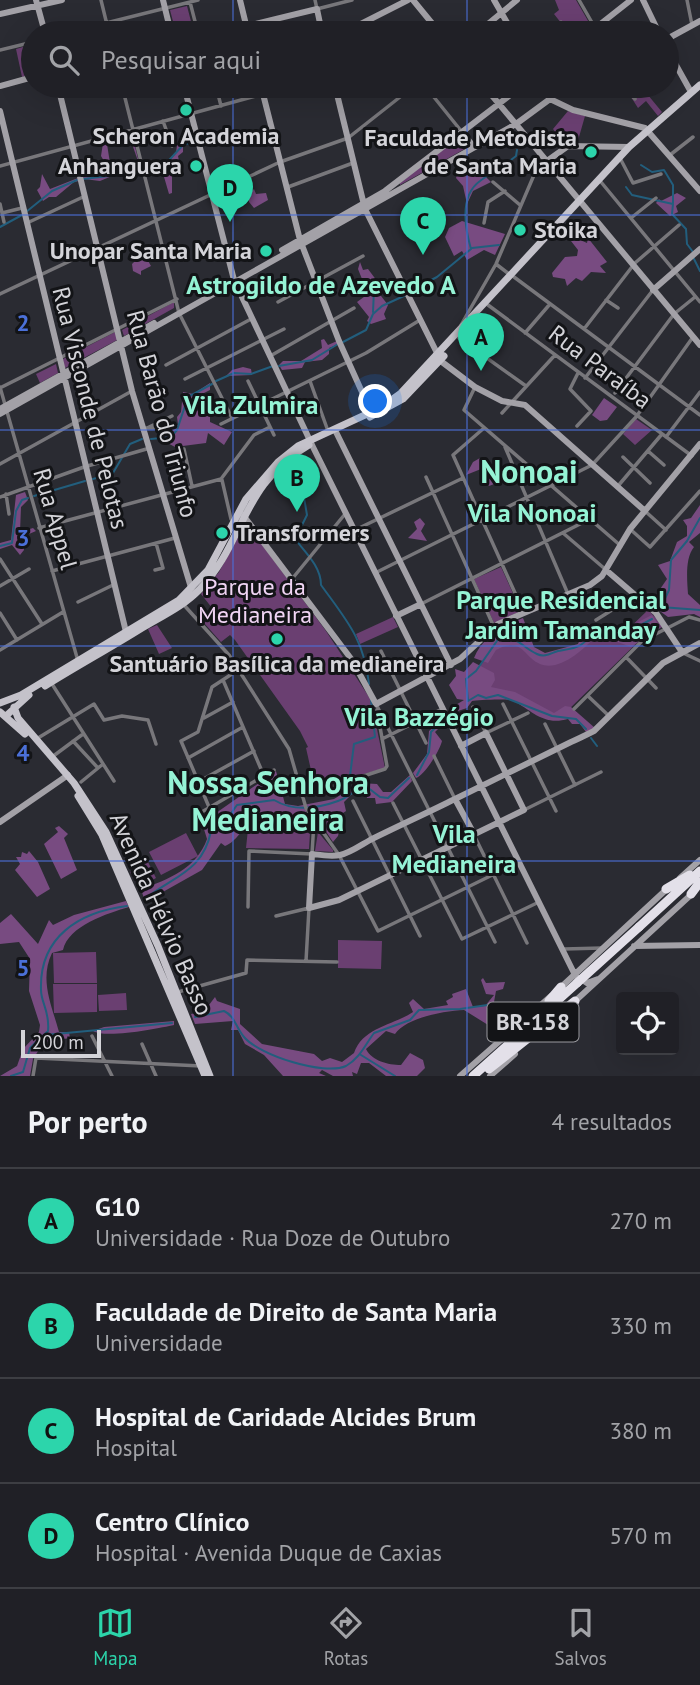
<!DOCTYPE html>
<html lang="pt">
<meta charset="utf-8">
<style>
:root{--surface:#202026;--page:#2d2d32;--text:#f1f3f6;--muted:#a2a3a7;--line:#3d3e43;--accent:#2cd5ab}
body{margin:0;font-family:"PT Sans",sans-serif;background:var(--page);color:var(--text)}
.controls{position:absolute;right:21px;bottom:21px;display:grid;overflow:hidden;border-radius:7px;box-shadow:0 7px 28px #0002}
.controls button{width:63px;height:63px;display:grid;place-items:center;padding:0;border:0;border-bottom:2px solid var(--line);background:var(--surface);color:var(--text);font:35px sans-serif}
.scale{position:absolute;left:21px;bottom:18px;width:80px;box-sizing:border-box;padding-left:7px;border:4px solid #d4d4d9;border-top:0;font-size:19px;line-height:24px;white-space:nowrap;color:#d4d4d9;-webkit-text-stroke:5px #131417;paint-order:stroke}
.you{position:absolute;left:376px;top:402px;width:24px;height:24px;margin:-18px;border:5px solid #fff;border-radius:50%;background:#1a73e8;box-shadow:0 0 0 10px #1a73e833}
.badge{display:grid;place-items:center;width:46px;height:46px;border-radius:50%;background:var(--accent);color:#111;font-size:23px;font-weight:700}
.pin{position:absolute;translate:-50% -58px;filter:drop-shadow(0 2px 4px #0008)}
.pin::after{content:'';position:absolute;top:37px;width:24px;height:21px;background:inherit;clip-path:polygon(0 0,100% 0,50% 100%)}
.list{margin:0;padding:0;list-style:none}
h2{display:flex;justify-content:space-between;align-items:center;height:91px;margin:0;padding:0 28px;font-size:30px}
h2 small{font-size:23px;font-weight:400;color:var(--muted)}
.list li{display:grid;grid-template-columns:46px 1fr auto;gap:21px;align-items:center;box-sizing:border-box;height:105px;padding:0 28px;border-top:2px solid var(--line)}
.list b{display:block;font-size:26px;white-space:nowrap}
.list p{margin:0;font-size:23px;white-space:nowrap;color:var(--muted)}
.list em{font-size:23px;font-style:normal;color:var(--muted)}
.icon{flex:none;width:38px;height:38px;fill:none;stroke:currentColor;stroke-width:2;stroke-linecap:round;stroke-linejoin:round}
.map{position:relative;flex:none;width:700px;height:1076px;overflow:hidden}
.search{position:absolute;background:var(--surface);box-shadow:0 7px 28px #0002;left:21px;right:21px;top:21px;height:77px;display:flex;align-items:center;gap:18px;box-sizing:border-box;padding:0 24px;border-radius:38px;color:var(--muted);font-size:26px}
.sheet{height:511px;background:var(--surface)}
nav{display:flex;justify-content:space-around;align-items:center;box-sizing:border-box;height:98px;border-top:2px solid var(--line);background:var(--surface);font-size:19px;color:var(--muted)}
nav a{display:grid;justify-items:center;gap:4px}
nav .on{color:var(--accent)}
.map>svg:first-child{display:block}
</style>
<div class="map">
<svg width="700" height="1076" viewBox="0 0 700 1076">
<rect width="100%" height="100%" fill="#2a2b32"/>
<path fill="#6a3f71" d="M555 0H576L595 33H576L574 30 569 33 554 14 559 10Z
M187 6 194 33H176L170 10Z
M33 44V74L22 77 16 49Z
M624 86 643 89 662 112 658 116 646 101 638 108Z
M568 111 585 116 577 144H564L553 129Z
M461 135 470 146 400 185V183Z
M174 302V308L124 336 122 330Z
M117 331 119 339 65 368 61 360Z
M56 364 58 373 40 383 36 374Z
M636 419 652 430 635 445 623 434Z
M246 523 326 631 371 700 385 768 315 788 306 748 308 747 300 731 235 640 230 635 221 642 204 623 216 613 201 594 219 572Z
M501 567 521 611 494 623 474 579Z
M648 610 664 626 640 640 562 716H552L466 679 476 671 499 638 538 654 571 651 592 630 622 635Z
M393 617 398 627 360 644 356 634Z
M157 625 172 648 159 654 148 629Z
M259 825 279 831 310 833 309 849 246 848 248 829Z
M318 832 333 850V852L315 851Z
M186 833 198 856 161 875 149 852Z
M148 862 156 878 139 888 130 872Z
M338 940 382 941 381 969 338 968Z
M96 952 97 983H54L53 953Z
M53 984H97V1012L54 1013Z
M126 993 127 1010 99 1011 98 995Z"/>
<path fill="#784b81" d="M132 134 140 167 130 138 107 144 112 176 100 181 84 179 83 177H97L110 171 101 156 103 143Z
M177 145H183V152L178 156 180 166 172 176V193L169 194 162 170 176 153Z
M467 167 470 170 476 167 491 182 473 191 467 204 463 186 456 178 458 172Z
M42 174 50 189 78 178 79 181 74 182 56 197H49L43 201 37 190 40 187Z
M254 189 256 194 266 193 268 200 254 208 249 202V194Z
M677 193 686 198 676 206 678 212 670 216 656 203 659 199 661 201Z
M462 221 505 234 495 255 484 250 467 260 462 251 454 256 445 237 449 228Z
M588 238 607 262 600 266 606 273 591 272 582 281 576 278 567 286 565 279 553 277 552 273 565 257 577 256 578 250 571 241 578 239 587 243Z
M138 246 142 259H147L151 266 141 271V275L133 271 132 264 139 257 134 248Z
M360 262 363 270 368 269 380 285 378 292 388 305 384 314 386 319 371 324 367 321 369 317 357 302 368 294 358 269Z
M324 339 328 345 337 341 339 344 329 348V354L322 360 305 362 302 368 282 370 279 365 283 361H301L322 348 321 340Z
M243 367 251 369 252 375 226 376 232 370Z
M210 383V390L190 400 199 413 210 417V422L232 432 224 445 208 433 206 443 175 447 162 440V436L178 425 177 417 181 412 183 392 193 394Z
M604 398 617 407 607 420 600 421 592 415Z
M480 458 491 467V478L494 473 503 474 507 479 489 486 483 479 488 475 481 469 466 475 473 462Z
M25 492 28 500 21 507 20 532 33 528 36 531 22 537 24 550 20 555 12 545 0 549V543L11 540 16 495Z
M700 505V533L689 542 694 547C685 558 687 579 688 594L700 605V617L694 614 668 617 657 609 661 598 656 595 667 579 658 565 670 561 677 542 687 536V526L683 520 691 518Z
M420 518 425 524 421 531 427 541 408 538 417 529 414 522Z
M652 615 660 627 631 647 607 638H594C583 650 559 672 540 664 523 657 523 636 496 650L488 663 474 658C482 637 503 626 523 618L534 647 545 653 578 644 587 623C619 638 623 629 652 615Z
M473 662 494 673 495 680 491 687 515 692 554 713 565 706 571 707 595 728 586 732 580 724H572L568 719C544 726 532 711 514 701 509 698 477 700 472 701L467 708 455 712 454 706 464 700 457 699 449 685 456 676 455 669 464 672Z
M443 719 445 722 435 732 442 741C440 750 425 775 416 778L413 773 427 754 429 731Z
M276 771 285 804 298 806 334 799 360 783 377 784 383 792H391L410 775 412 781 392 802 376 804 375 798H367L366 793H353L344 802 346 811 343 813 338 836 333 842 311 809 306 811 312 827C303 831 282 831 273 828 267 826 263 822 257 823 242 825 238 841 225 846L221 843 202 870 145 902 141 889C168 880 197 868 207 839L203 826 206 820Z
M59 826 68 834 64 838 77 870 61 879 44 844 58 832 55 828Z
M29 851 38 862 50 889 37 897 15 870 20 864 16 857H21L22 852 27 854Z
M126 901 129 907C108 913 68 926 63 950L52 953C39 980 52 1006 59 1032H69L70 1038 44 1042 33 1059 30 1076H0L17 1066 23 1049 39 1032 40 1025 29 991 30 959 19 942 0 944V923L11 914 38 944 49 920 53 925 74 915Z
M483 978 486 983 505 982 503 989 496 991 494 1002 511 1024 501 1033 464 1010C443 1011 406 1018 395 1034L386 1031 366 1049C372 1061 388 1065 401 1065L410 1053 423 1060 425 1068 417 1076H386L369 1063H361L357 1074 352 1072 353 1076H333L322 1070 319 1073 326 1076H283L264 1055 245 1044 238 1030H231L233 1021 195 1024 191 1014 209 1011V1005L215 997 217 1001 240 1009V1024L262 1044 314 1054 322 1061 330 1058 342 1062 354 1053C363 1027 394 1025 413 1012L409 1003 413 999 424 1009 448 1005 446 1001 453 997 452 994 466 989 473 1007 485 1006 494 995 486 994 481 980Z
M174 1021V1025C160 1028 106 1039 93 1031L104 1027Z"/>
<g fill="none" stroke-linecap="round" stroke-linejoin="round">
<path stroke="#225e7d" stroke-width="2" d="M641 165 652 172 664 170 673 185V203
M83 179 160 170 184 144 192 143
M626 187 632 195 673 204 672 214 686 229 687 244 693 252
M26 212 52 191 77 180
M0 227 22 215
M472 248 499 245
M693 257 700 271
M410 291 437 277 471 249C465 228 459 196 480 181 492 172 504 166 516 156L517 150
M373 312 374 289
M343 342 366 330 373 314 382 306 406 295
M279 366 312 360 338 344
M216 381 234 373 251 374 273 366
M151 439 171 437 177 430 188 397 212 384
M300 474 307 515 295 539C306 553 321 567 321 585 347 621 364 639 369 684
M93 479 113 473 130 444 142 439
M34 496 85 481
M700 518 687 541 671 560 669 590 661 607 700 610
M0 546 12 543 16 511 22 500 28 498
M586 729 576 719 552 716 498 695 486 698 478 695 468 701 466 679 476 671 499 638C519 636 521 647 537 654 545 658 551 653 558 651 575 648 585 648 592 630L622 635 652 619
M591 738 597 746
M417 775 429 752 431 732 441 722
M350 776 354 744 375 737 371 700
M145 899C173 876 203 872 211 831L222 826 237 805 274 800C294 812 316 809 338 801 350 797 354 789 367 787L380 797 388 798 409 778
M195 1017 224 1011C235 1016 236 1028 244 1037 259 1055 324 1076 346 1066 360 1058 365 1045 374 1033L410 1020 419 1010 460 1009 501 1003
M45 1035 172 1023
M361 1055 395 1076
M11 1076 23 1072 30 1048 48 1031C50 1011 41 1003 41 990 39 937 79 912 127 906"/>
<path stroke="#78777b" stroke-width="3.5" d="M101 0 109 33
M315 0 317 9 352 0
M579 0 598 33
M687 0 692 25
M190 2 198 33
M370 20 381 33
M66 33 198 0
M542 33 561 22
M0 50 33 42
M122 86 179 313 232 418
M216 86 221 106
M425 86 462 132
M623 86 635 99 631 95
M640 86 642 91 643 86
M163 121 172 146
M670 155 693 137
M621 160 633 183 661 174
M0 166 263 94
M493 182 520 205
M601 182 700 302
M288 187 353 163
M0 204 4 222
M2 213 22 208
M631 218 656 198
M27 223 83 197
M484 223 488 202 505 191
M496 264 509 274
M514 277 700 415
M0 294 280 162 348 138 414 86
M606 300 618 308
M278 302 363 256
M488 305 692 456
M461 325 496 264 534 175 546 162
M584 329 635 263 679 225
M525 333 550 304
M459 338 526 386
M272 355 354 308
M166 365 251 319
M585 378 653 290
M185 379 284 329
M248 381 274 435
M310 381 328 431
M0 387 78 661
M475 387 464 410 621 546
M0 388 177 299
M615 393 674 314 695 297
M502 413 555 355
M221 424 366 353 420 320
M577 426 591 411 570 389 578 373
M146 428H157L165 420
M147 428 172 416
M484 428 453 455 524 613
M666 437 700 392
M505 447 568 594
M184 449 192 486
M648 451 664 465
M623 457 650 483
M0 464 132 391
M426 477 494 627
M222 480 231 519 234 520
M618 486 662 434
M6 494 9 514
M0 497 84 467 150 448
M645 511 666 530
M39 528 221 479 254 435 270 427
M630 529 650 547 700 491
M355 530 463 478
M563 533 605 569
M0 559 42 624
M155 570 163 568 156 543
M52 571 175 538
M375 573 592 465 636 417 693 337
M292 579 345 514
M0 586 29 569
M78 602 113 585
M183 604 229 655 289 749 306 808 339 855 378 931 519 862
M421 604 590 519
M0 613 17 640
M596 620 636 595
M0 650 63 612
M381 651 426 743
M683 653 700 661
M626 657 656 688
M223 680 264 776
M52 684 114 781
M588 696 609 716
M376 704 495 942
M503 704 556 811
M473 707 486 733 528 713
M574 709 642 641 689 617 700 620
M204 718 233 702
M545 724 575 785
M38 738 94 704 104 720 122 716 148 720 156 744
M382 739 442 709
M73 741 98 768
M434 756 455 799
M52 757 83 734
M188 758 243 727
M81 782 103 764
M198 782 254 751
M302 796 385 769 387 766 377 710
M353 801 420 936
M393 803 462 939 539 902
M209 807 181 741 198 732 212 687 238 670
M524 810 601 772
M200 813 274 770
M474 835 527 943
M248 907 249 851 312 854 314 821
M276 916 309 908 306 961
M564 949 602 948
M178 992 246 973 247 960 337 962
M92 1036 112 1076
M142 1044 156 1076
M33 1076 36 1058 201 1066"/>
<path stroke="#a3a1a7" stroke-width="6" d="M36 0 45 33
M163 0 171 33
M240 0 248 33
M413 0 440 33
M494 0 513 33
M643 0 659 33
M0 14 62 0
M218 33 317 9 322 33
M343 33 408 0
M477 33 517 0
M589 33 631 0
M667 39 700 21
M667 49 691 92
M0 86 33 77
M58 86 132 391 192 591
M184 86 234 280 313 447 575 975 587 983 598 979
M261 86 300 240 339 341 371 412
M335 86 365 209 438 355 442 362 475 387 502 401 525 405 645 511
M484 86 700 345
M542 86 550 99 573 110 645 128 700 191
M0 111 127 636
M462 132 474 147
M547 161 568 146 629 147
M282 250 385 191 522 86
M653 290 700 249
M0 409 154 323
M0 414 516 124 550 99
M336 432 451 665
M243 515 352 660 376 704 460 659 498 624 590 585 602 576 630 529 700 444
M606 570 656 613 682 652
M396 616 421 604
M461 746 486 733C499 759 511 784 524 810L339 900 309 908 312 854C320 855 332 857 340 855 350 853 361 845 370 840 398 826 427 813 455 799 494 780 532 761 571 742 578 739 586 735 594 731L663 663 700 643
M455 799 474 834
M0 822 68 775
M680 878 700 860
M634 946 700 945
M559 989 669 887
M573 1003 694 892
M460 1076 551 996
M490 1076 515 1054"/>
<path stroke="#c4c2ca" stroke-width="7" d="M370 417 403 399 444 356
M45 686C77 666 110 648 142 628 162 616 184 606 200 589 245 542 241 484 309 445
M0 703 21 695 179 600 208 570 246 499 278 462 298 446 380 408 401 393 629 147 700 85
M14 707 18 718 74 783 106 832 158 946 210 1076
M0 712 25 734
M7 715 29 695
M78 796 102 835 205 1076"/>
<path stroke="#e3e0e9" stroke-width="9" d="M666 889 690 875
M691 894 700 882
M639 927 700 871
M549 1001 561 987
M489 1069 575 1001
M473 1076 577 983"/>
<path stroke="#e3e0e9" stroke-width="9" d="M577 983 639 927"/>
</g>
<path fill="none" stroke="#4b70d8" stroke-width="2" stroke-opacity="0.55" d="M233 0V33M467 0V33M233 86V1076M467 86V1076M0 215H700M0 430H700M0 646H700M0 861H700"/>
<g fill="#2cd5ab" stroke="#131417" stroke-width="2.5">
<circle cx="186" cy="110" r="7"/>
<circle cx="591" cy="152" r="7"/>
<circle cx="196" cy="166" r="7"/>
<circle cx="520" cy="230" r="7"/>
<circle cx="266" cy="251" r="7"/>
<circle cx="222" cy="533" r="7"/>
<circle cx="277" cy="639" r="7"/>
</g>
<g text-anchor="middle" stroke-width="6" stroke-linejoin="round" paint-order="stroke">
<rect fill="#131417" stroke="#9a9a9f" stroke-width="2" x="487.5" y="1002.5" width="91" height="39" rx="5"/>
<g font-size="23" font-weight="bold" fill="#d4d4d9">
<text x="533" y="1030">BR-158</text>
</g>
<g font-size="24" font-weight="bold" fill="#d4d4d9" stroke="#131417" text-anchor="end">
<text x="186" y="144" text-anchor="middle">Scheron Academia</text>
<text x="577" y="146">Faculdade Metodista<tspan x="577" dy="28">de Santa Maria</tspan></text>
<text x="182" y="174">Anhanguera</text>
<text x="534" y="238" text-anchor="start">Stoika</text>
<text x="252" y="259">Unopar Santa Maria</text>
<text x="236" y="541" text-anchor="start">Transformers</text>
<text x="277" y="672" text-anchor="middle">Santuário Basílica da medianeira</text>
</g>
<g font-size="24" fill="#d4d4d9" stroke="#131417">
<text transform="translate(600 367) rotate(37)" y="8">Rua Paraíba</text>
<text transform="translate(90 408) rotate(76)" y="8">Rua Visconde de Pelotas</text>
<text transform="translate(162 414) rotate(75)" y="8">Rua Barão do Triunfo</text>
<text transform="translate(55 519) rotate(74)" y="8">Rua Appel</text>
<text transform="translate(161 914) rotate(66)" y="8">Avenida Hélvio Basso</text>
</g>
<g font-size="24" fill="#f1d5f5" stroke="#131417">
<text x="255" y="595">Parque da<tspan x="255" dy="28">Medianeira</tspan></text>
</g>
<g font-size="26" font-weight="bold" fill="#95f3d5" stroke="#131417">
<text x="321" y="294">Astrogildo de Azevedo A</text>
<text x="251" y="414">Vila Zulmira</text>
<text x="532" y="522">Vila Nonoai</text>
<text x="561" y="609">Parque Residencial<tspan x="561" dy="30">Jardim Tamanday</tspan></text>
<text x="419" y="726">Vila Bazzégio</text>
<text x="454" y="843">Vila<tspan x="454" dy="30">Medianeira</tspan></text>
</g>
<g font-size="32" font-weight="bold" fill="#95f3d5" stroke="#131417">
<text x="529" y="483">Nonoai</text>
<text x="268" y="794">Nossa Senhora<tspan x="268" dy="37">Medianeira</tspan></text>
</g>
</g>
<g font-size="23" text-anchor="middle" font-weight="bold" fill="#4b70d8" stroke="#131417" stroke-width="6" stroke-linejoin="round" paint-order="stroke">
<text x="23" y="331">2</text>
<text x="23" y="546">3</text>
<text x="23" y="761">4</text>
<text x="23" y="976">5</text>
</g>
</svg>
<div class="controls">
<button><svg class="icon" aria-label="locate" viewBox="0 0 24 24"><circle cx="12" cy="12" r="6"/><path d="M12 2v4M12 18v4M2 12h4M18 12h4"/></svg></button>
</div>
<div class="scale">200 m</div>
<div class="you"></div>
<div class="pin badge" style="left:481px;top:371px">A</div>
<div class="pin badge" style="left:297px;top:512px">B</div>
<div class="pin badge" style="left:423px;top:255px">C</div>
<div class="pin badge" style="left:230px;top:222px">D</div>
<div class="search"><svg class="icon" aria-label="search" viewBox="0 0 24 24"><circle cx="10" cy="10" r="6"/><path d="M15 15l6 6"/></svg>Pesquisar aqui</div>
</div>
<section class="sheet">
<h2>Por perto<small>4 resultados</small></h2>
<ul class="list">
<li><span class="badge">A</span><div><b>G10</b><p>Universidade · Rua Doze de Outubro</p></div><em>270 m</em></li>
<li><span class="badge">B</span><div><b>Faculdade de Direito de Santa Maria</b><p>Universidade</p></div><em>330 m</em></li>
<li><span class="badge">C</span><div><b>Hospital de Caridade Alcides Brum</b><p>Hospital</p></div><em>380 m</em></li>
<li><span class="badge">D</span><div><b>Centro Clínico</b><p>Hospital · Avenida Duque de Caxias</p></div><em>570 m</em></li>
</ul>
</section>
<nav>
<a class="on"><svg class="icon" aria-label="map" viewBox="0 0 24 24"><path d="M3 6l6-2 6 2 6-2v14l-6 2-6-2-6 2zM9 4v14M15 6v14"/></svg>Mapa</a>
<a><svg class="icon" aria-label="directions" viewBox="0 0 24 24"><path d="M12 3l9 9-9 9-9-9zM9 14v-3h6M13 9l2 2-2 2"/></svg>Rotas</a>
<a><svg class="icon" aria-label="saved" viewBox="0 0 24 24"><path d="M7 4h10v16l-5-4-5 4z"/></svg>Salvos</a>
</nav>
